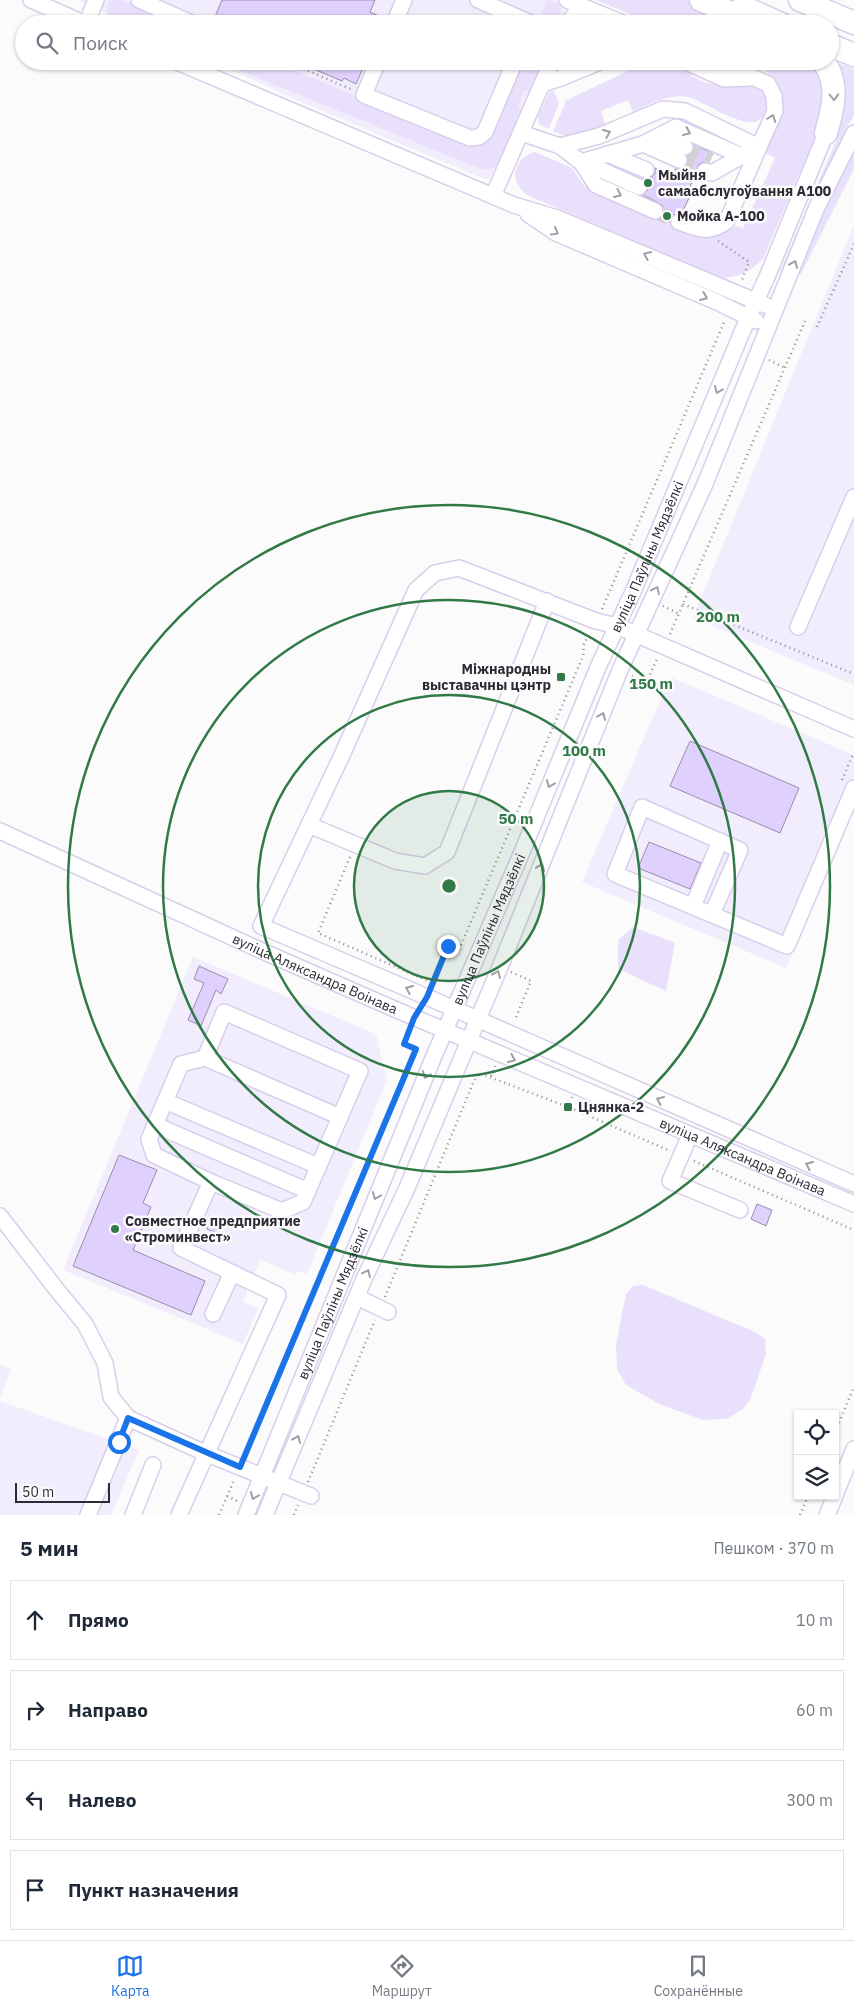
<!DOCTYPE html>
<html lang="ru">
<meta charset="utf-8">
<style>
:root{--surface:#fff;--page:#f6f6f7;--text:#1f2937;--muted:#747a83;--line:#e0e1e3;--accent:#1a73e8}
body{margin:0;font-family:"IBM Plex Sans",sans-serif;background:var(--page);color:var(--text)}
.controls{position:absolute;right:15px;bottom:15px;display:grid;overflow:hidden;border-radius:0px;box-shadow:0 1px 4px #0004}
.controls button{width:45px;height:45px;display:grid;place-items:center;padding:0;border:0;border-bottom:1px solid var(--line);background:var(--surface);color:var(--text);font:25px sans-serif}
.scale{position:absolute;left:15px;bottom:12px;width:95px;box-sizing:border-box;padding-left:5px;border:2px solid #2e2a35;border-top:0;font-size:14px;line-height:18px;white-space:nowrap;color:#2e2a35;-webkit-text-stroke:4px #fbfbfb;paint-order:stroke}
.stop{position:absolute;width:15px;height:15px;margin:-11px;border:4px solid #1a73e8;border-radius:50%;background:#fff}
.stop.end{background:#1a73e8;border-color:#fff;box-shadow:0 1px 5px #0008}
.list{margin:0;padding:0;list-style:none}
h2{display:flex;justify-content:space-between;align-items:center;height:65px;margin:0;padding:0 20px;font-size:21px}
h2 small{font-size:16px;font-weight:400;color:var(--muted)}
.list li{display:grid;grid-template-columns:32px 1fr auto;gap:15px;align-items:center;box-sizing:border-box;height:80px;margin:0 10px 10px;padding:0 10px;border:1px solid var(--line);border-radius:0px}
.list b{display:block;font-size:19px;white-space:nowrap}
.list em{font-size:16px;font-style:normal;color:var(--muted)}
.icon{flex:none;width:28px;height:28px;fill:none;stroke:currentColor;stroke-width:2;stroke-linecap:round;stroke-linejoin:round}
.map{position:relative;flex:none;width:854px;height:1515px;overflow:hidden}
.search{position:absolute;background:var(--surface);box-shadow:0 1px 4px #0004;left:15px;right:15px;top:15px;height:55px;display:flex;align-items:center;gap:12px;box-sizing:border-box;padding:0 18px;border-radius:28px;color:var(--muted);font-size:19px}
.sheet{height:425px;background:var(--surface)}
nav{display:flex;justify-content:space-around;align-items:center;box-sizing:border-box;height:70px;border-top:1px solid var(--line);background:var(--surface);font-size:14px;color:var(--muted)}
nav a{display:grid;justify-items:center;gap:2px}
nav .on{color:var(--accent)}
.map>svg:first-child{display:block}
</style>
<div class="map">
<svg width="854" height="1515" viewBox="0 0 854 1515">
<rect width="100%" height="100%" fill="#fbfbfb"/>
<path fill="#f2edfc" d="M77 0H569L559 24H129Z
M212 61H543L496 171 488 179 482 178 301 102Z
M854 225V685L693 618Z
M670 677 854 755V809L786 968 582 882Z
M193 957 376 1034 387 1080 307 1274 298 1271 296 1275 260 1260 243 1302 258 1308 243 1344 63 1270Z
M0 1365 11 1369 0 1398Z
M0 1401 139 1450 111 1515H0Z"/>
<path fill="#e9e0fc" d="M112 0H122L180 24H124L109 17 106 9 109 1Z
M547 0C559 2 566 9 557 19L541 14Z
M596 0H687L746 24H654Z
M217 61H271L463 140 489 136 494 130 520 69 526 71 531 61H542L529 91H524L518 106 521 109 499 164 489 170 481 169Z
M640 61H670L692 72 691 76C697 78 705 84 712 84 725 85 745 78 757 86 761 89 765 96 767 102 767 107 766 112 763 116 752 136 704 101 688 97 668 93 650 104 633 112L628 100 601 111 605 124C587 133 573 142 553 131L565 104V101L640 65Z
M745 61H817L827 80 818 130 763 259C750 272 738 278 719 278L527 195C508 181 513 159 535 152L572 168 584 186 679 227 706 236 725 233 736 226 743 228 775 158 763 152 775 82C768 69 757 66 745 61Z
M841 64 854 69V116L846 128 782 274 780 271 837 139C844 112 841 93 837 66Z
M550 91H554L559 103 549 129 539 124 538 116Z
M854 148V169L801 274 793 276Z
M633 927 675 943 666 991 618 969V940Z
M643 1285 755 1332 765 1339 766 1354 750 1400 742 1410 726 1419 703 1420 659 1404 626 1385 617 1369 616 1346 622 1313 626 1294 633 1286Z"/>
<path fill="#e0d0fd" stroke="#978ea9" d="M222 0H375L370 12 386 19 385 24H212Z
M295 61H366L356 84 344 78 342 81Z
M694 145 713 153 709 162H703L698 165 696 173 702 180 694 177 687 195 690 196 682 213 673 215 670 222 661 218 664 210 662 205 643 195 647 191 648 187 643 179 652 177 655 173V168L673 175 675 169 684 168 688 163 687 156 693 151Z
M690 741 799 788 780 833 670 786Z
M649 842 701 863 690 889 638 868Z
M199 966 228 979 221 994 216 990 201 1026 188 1020 204 983 194 979Z
M119 1155 157 1170 143 1203 151 1207 133 1250 205 1281 191 1315 73 1266Z
M757 1204 772 1210 766 1226 751 1219Z
M213 1217 224 1222 219 1234 207 1229Z"/>
<g fill="none" stroke-linecap="round" stroke-linejoin="round">
<path stroke="#d2d1d3" stroke-width="15" stroke-dasharray="15 8" stroke-linecap="butt" d="M685 147 711 159
M679 160 705 171
M655 211 679 222"/>
<g stroke="#d8ceeb" stroke-width="18">
<g id="minor">
<path d="M31 0 86 24"/>
<path d="M139 0 194 24"/>
<path d="M478 0 533 24"/>
<path d="M567 0 625 24"/>
<path d="M86 24 96 0"/>
<path d="M394 24 404 0"/>
<path d="M568 24 574 15 584 8"/>
<path d="M175 61 514 205 557 218 765 305"/>
<path d="M378 61 364 95 470 138 479 137 485 132 515 61"/>
<path d="M684 61 724 79 750 78"/>
<path d="M542 84 561 78 602 61"/>
<path d="M521 133 560 146 581 162 596 185 655 211"/>
<path d="M659 136 685 147"/>
<path d="M643 144 676 127 742 156"/>
<path d="M560 146 599 136 663 109 685 111 759 147 775 111 774 96 768 84 716 61"/>
<path d="M608 154 646 170"/>
<path d="M581 162 643 144 679 160"/>
<path d="M584 162 639 187"/>
<path d="M705 171 712 173 747 153"/>
<path d="M493 196 552 61"/>
<path d="M528 214 556 233 717 302 756 321"/>
<path d="M679 222C699 229 708 235 727 221L759 147"/>
<path d="M798 627 854 497"/>
<path d="M854 729 617 626 596 621 459 568 435 573 416 590 342 755 261 926 427 997 854 1184"/>
<path d="M309 825 395 861 425 866 447 852 547 601"/>
<path id="s1" d="M0 831 271 955 399 1011 854 1204"/>
<path d="M693 906 720 841"/>
<path d="M712 914 740 850 642 807 615 874 787 946 854 788"/>
<path d="M205 1058 340 1117"/>
<path d="M165 1101 318 1166"/>
<path d="M155 1125 308 1191"/>
<path d="M690 1135 670 1181 740 1210"/>
<path d="M0 1216 57 1290 85 1324 105 1363 111 1397 128 1418"/>
<path d="M357 1297 388 1312"/>
<path d="M213 1314 232 1273"/>
<path d="M835 1495 854 1449"/>
<path d="M88 1515 128 1418 205 1453 311 1496"/>
<path d="M133 1515 153 1465"/>
<path d="M179 1515 278 1295 181 1248 211 1182 282 1211 303 1202 360 1071 224 1012 205 1058 181 1064 149 1139 154 1155 211 1182"/>
<path id="s2" d="M246 1515 434 1056 522 852 599 665 632 594 748 318 767 277 826 133"/>
<path d="M265 1515 364 1279 407 1188 500 967 620 670 705 484 816 209 854 133"/>
<path d="M827 1515 835 1496"/>
</g>
</g>
<g stroke="#d8ceeb" stroke-width="25">
<path id="highway" d="M701 0 756 24
M800 0 854 23
M743 7 781 24
M830 45 854 55
M823 61C840 83 833 109 826 133"/>
</g>
<path stroke="#8f8d93" stroke-width="2.5" stroke-dasharray="1 4" stroke-linecap="butt" d="M285 61 353 90
M718 241 749 262 742 280
M817 327 854 244
M769 360 785 368
M683 604 854 674
M663 606 679 614
M602 609 725 320
M670 634 805 321
M632 676 646 683 658 657
M842 780 854 752
M350 857 318 933 433 983
M511 972 531 981 515 1020
M432 986 448 946 459 950 583 656 584 644 590 632
M491 1076 495 1066
M568 1107 572 1097
M694 1161 854 1230
M385 1297 473 1083 479 1073 568 1107 668 1150
M835 1432 854 1387
M244 1456 416 1049 404 1044 409 1031
M308 1482 375 1320
M227 1496 239 1502
M219 1515 234 1480
M294 1515 298 1505
M800 1515 808 1496"/>
<use href="#minor" stroke="#fff" stroke-width="15"/>
<use href="#highway" stroke="#fff" stroke-width="22"/>
</g>
<defs><path id="oneway-chevron" d="M-2-3.5L2.5 0L-2 3.5" fill="none" stroke-width="1.6" stroke-linecap="round" stroke-linejoin="round" transform="scale(1.25)"/></defs>
<g stroke="#a19fa4">
<use href="#oneway-chevron" transform="translate(834 97) rotate(88)"/>
<use href="#oneway-chevron" transform="translate(772 118) rotate(-69)"/>
<use href="#oneway-chevron" transform="translate(687 132) rotate(24)"/>
<use href="#oneway-chevron" transform="translate(607 133) rotate(-23)"/>
<use href="#oneway-chevron" transform="translate(618 194) rotate(23)"/>
<use href="#oneway-chevron" transform="translate(555 232) rotate(29)"/>
<use href="#oneway-chevron" transform="translate(647 255) rotate(-157)"/>
<use href="#oneway-chevron" transform="translate(794 264) rotate(-68)"/>
<use href="#oneway-chevron" transform="translate(704 297) rotate(23)"/>
<use href="#oneway-chevron" transform="translate(718 390) rotate(113)"/>
<use href="#oneway-chevron" transform="translate(656 590) rotate(-65)"/>
<use href="#oneway-chevron" transform="translate(602 716) rotate(-68)"/>
<use href="#oneway-chevron" transform="translate(550 784) rotate(112)"/>
<use href="#oneway-chevron" transform="translate(541 867) rotate(-68)"/>
<use href="#oneway-chevron" transform="translate(497 974) rotate(-66)"/>
<use href="#oneway-chevron" transform="translate(409 989) rotate(-157)"/>
<use href="#oneway-chevron" transform="translate(512 1059) rotate(24)"/>
<use href="#oneway-chevron" transform="translate(426 1075) rotate(112)"/>
<use href="#oneway-chevron" transform="translate(660 1100) rotate(-156)"/>
<use href="#oneway-chevron" transform="translate(809 1165) rotate(-156)"/>
<use href="#oneway-chevron" transform="translate(376 1196) rotate(112)"/>
<use href="#oneway-chevron" transform="translate(367 1273) rotate(-65)"/>
<use href="#oneway-chevron" transform="translate(297 1439) rotate(-67)"/>
<use href="#oneway-chevron" transform="translate(254 1496) rotate(112)"/>
</g>
<g fill="none" stroke-linecap="round" stroke-linejoin="round">
<path stroke="#1a73e8" stroke-width="6" d="M119 1442 128 1418 240 1467 416 1049 404 1044 414 1018 427 997 448 946"/>
</g>
<circle cx="449" cy="886" r="95" fill="#317a47" fill-opacity=".12"/>
<g fill="none" stroke="#317a47" stroke-width="2.5">
<circle cx="449" cy="886" r="95"/>
<circle cx="449" cy="886" r="191"/>
<circle cx="449" cy="886" r="286"/>
<circle cx="449" cy="886" r="381"/>
</g>
<g fill="#317a47" stroke="#fbfbfb" stroke-width="2">
<circle cx="648" cy="183" r="5"/>
<circle cx="667" cy="216" r="5"/>
<rect x="556" y="672" width="10" height="10" rx="2.5"/>
<rect x="563" y="1102" width="10" height="10" rx="2.5"/>
<circle cx="115" cy="1229" r="5"/>
</g>
<g text-anchor="middle" stroke-width="5" stroke-linejoin="round" paint-order="stroke">
<g font-size="14" font-weight="bold" fill="#2e2a35" stroke="#fbfbfb" text-anchor="start">
<text x="658" y="180">Мыйня<tspan x="658" dy="16">самаабслугоўвання A100</tspan></text>
<text x="677" y="221">Мойка A-100</text>
<text x="551" y="674" text-anchor="end">Міжнародны<tspan x="551" dy="16">выставачны цэнтр</tspan></text>
<text x="578" y="1112">Цнянка-2</text>
<text x="125" y="1226">Совместное предприятие<tspan x="125" dy="16">«Строминвест»</tspan></text>
</g>
<g font-size="14" fill="#2e2a35" stroke="#fbfbfb">
<text dy="5" stroke="none"><textPath href="#s2" startOffset="1039">вуліца Паўліны Мядзёлкі</textPath></text>
<text dy="5" stroke="none"><textPath href="#s2" startOffset="634">вуліца Паўліны Мядзёлкі</textPath></text>
<text dy="5" stroke="none"><textPath href="#s1" startOffset="346">вуліца Аляксандра Воінава</textPath></text>
<text dy="5" stroke="none"><textPath href="#s1" startOffset="811">вуліца Аляксандра Воінава</textPath></text>
<text dy="5" stroke="none"><textPath href="#s2" startOffset="229">вуліца Паўліны Мядзёлкі</textPath></text>
</g>
</g>
<circle cx="449" cy="886" r="8" fill="#317a47" stroke="#fbfbfb" stroke-width="2.5"/>
<g font-size="15" text-anchor="middle" font-weight="bold" fill="#317a47" stroke="#fbfbfb" stroke-width="5" stroke-linejoin="round" paint-order="stroke">
<text x="718" y="622">200 m</text>
<text x="651" y="689">150 m</text>
<text x="584" y="756">100 m</text>
<text x="516" y="824">50 m</text>
</g>
</svg>
<div class="controls">
<button><svg class="icon" aria-label="locate" viewBox="0 0 24 24"><circle cx="12" cy="12" r="6"/><path d="M12 2v4M12 18v4M2 12h4M18 12h4"/></svg></button>
<button><svg class="icon" aria-label="layers" viewBox="0 0 24 24"><path d="M12 4l9 5-9 5-9-5zM3 14l9 5 9-5"/></svg></button>
</div>
<div class="scale">50 m</div>
<div class="stop" style="left:119px;top:1442px"></div>
<div class="stop end" style="left:448px;top:946px"></div>
<div class="search"><svg class="icon" aria-label="search" viewBox="0 0 24 24"><circle cx="10" cy="10" r="6"/><path d="M15 15l6 6"/></svg>Поиск</div>
</div>
<section class="sheet">
<h2>5 мин<small>Пешком · 370 m</small></h2>
<ul class="list">
<li><svg class="icon" aria-label="ahead" viewBox="0 0 24 24"><path d="M12 20V5M6 11l6-6 6 6"/></svg><div><b>Прямо</b></div><em>10 m</em></li>
<li><svg class="icon" aria-label="right" viewBox="0 0 24 24"><path d="M7 20v-9h11M14 6l5 5-5 5"/></svg><div><b>Направо</b></div><em>60 m</em></li>
<li><svg class="icon" aria-label="left" viewBox="0 0 24 24"><path d="M17 20v-9H6M10 6l-5 5 5 5"/></svg><div><b>Налево</b></div><em>300 m</em></li>
<li><svg class="icon" aria-label="arrive" viewBox="0 0 24 24"><path d="M6 21V4h12l-3 4 3 4H6"/></svg><div><b>Пункт назначения</b></div></li>
</ul>
</section>
<nav>
<a class="on"><svg class="icon" aria-label="map" viewBox="0 0 24 24"><path d="M3 6l6-2 6 2 6-2v14l-6 2-6-2-6 2zM9 4v14M15 6v14"/></svg>Карта</a>
<a><svg class="icon" aria-label="directions" viewBox="0 0 24 24"><path d="M12 3l9 9-9 9-9-9zM9 14v-3h6M13 9l2 2-2 2"/></svg>Маршрут</a>
<a><svg class="icon" aria-label="saved" viewBox="0 0 24 24"><path d="M7 4h10v16l-5-4-5 4z"/></svg>Сохранённые</a>
</nav>
